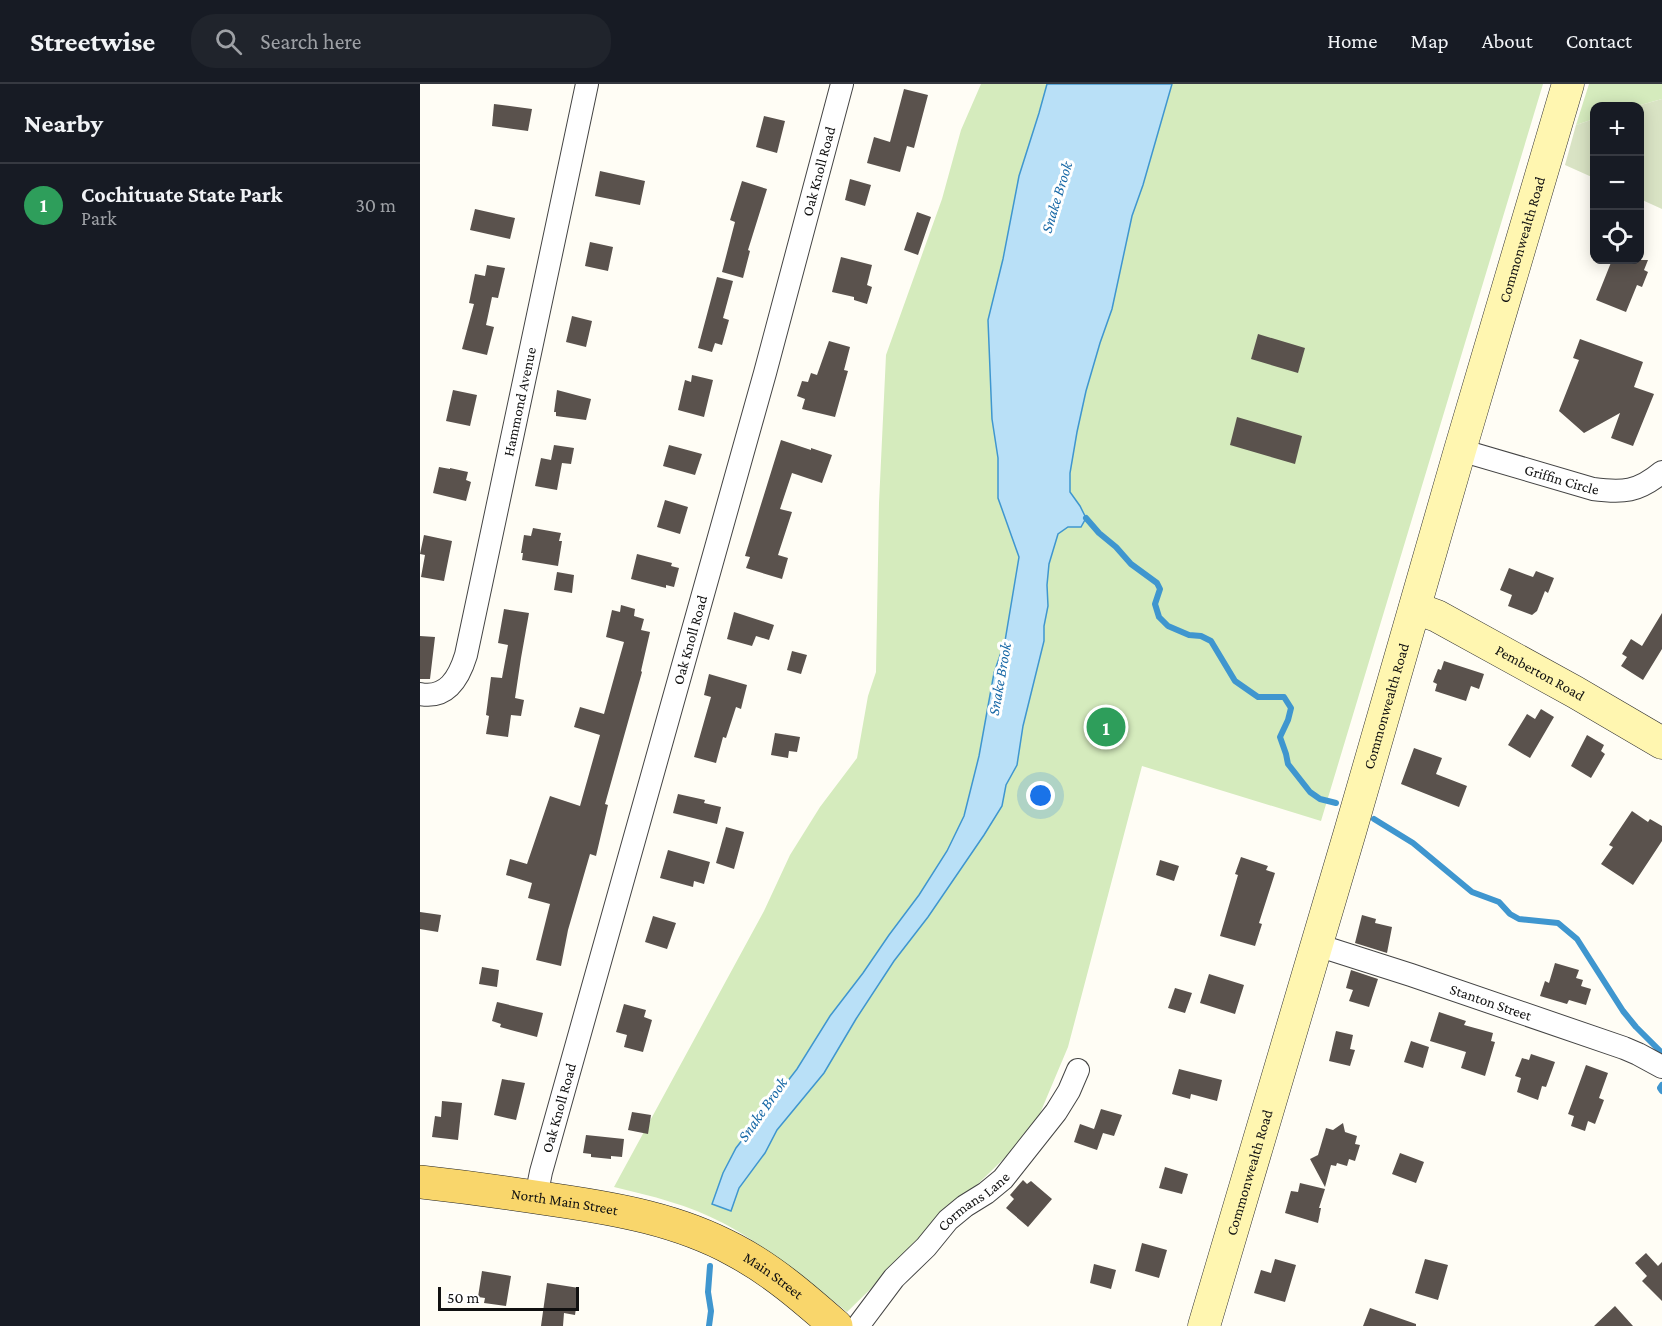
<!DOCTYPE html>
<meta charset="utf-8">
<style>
:root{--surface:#171b24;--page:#20242c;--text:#f1f3f6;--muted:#9ea1a6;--line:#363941;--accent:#c4262e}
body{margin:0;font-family:"Crimson Pro",serif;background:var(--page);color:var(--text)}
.controls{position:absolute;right:18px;top:18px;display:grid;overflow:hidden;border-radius:12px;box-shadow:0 3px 15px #0003}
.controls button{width:54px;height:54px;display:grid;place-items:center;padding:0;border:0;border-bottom:2px solid var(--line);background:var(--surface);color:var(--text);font:30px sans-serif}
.scale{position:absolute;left:18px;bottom:15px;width:141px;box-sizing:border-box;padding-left:6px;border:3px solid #111;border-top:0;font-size:16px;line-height:21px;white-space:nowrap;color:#111;-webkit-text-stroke:4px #fff;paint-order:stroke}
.you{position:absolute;left:621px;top:712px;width:21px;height:21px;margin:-15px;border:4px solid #fff;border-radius:50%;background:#1a73e8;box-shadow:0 0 0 9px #1a73e833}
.badge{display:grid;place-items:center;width:39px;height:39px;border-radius:50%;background:var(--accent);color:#fff;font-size:20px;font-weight:700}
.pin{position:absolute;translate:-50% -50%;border:3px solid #fff;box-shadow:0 2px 6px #0006}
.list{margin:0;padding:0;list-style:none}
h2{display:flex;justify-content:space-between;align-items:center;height:78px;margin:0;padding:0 24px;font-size:26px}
h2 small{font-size:20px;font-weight:400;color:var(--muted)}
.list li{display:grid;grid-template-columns:39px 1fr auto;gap:18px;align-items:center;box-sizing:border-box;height:84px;padding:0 24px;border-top:2px solid var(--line)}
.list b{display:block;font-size:22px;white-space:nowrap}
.list p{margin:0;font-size:20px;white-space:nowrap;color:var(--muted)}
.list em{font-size:20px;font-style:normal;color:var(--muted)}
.icon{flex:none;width:33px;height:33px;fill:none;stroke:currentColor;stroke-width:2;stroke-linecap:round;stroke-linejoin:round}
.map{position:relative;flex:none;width:1242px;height:1242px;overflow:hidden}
header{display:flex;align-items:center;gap:36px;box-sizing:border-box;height:84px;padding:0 30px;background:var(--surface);border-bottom:2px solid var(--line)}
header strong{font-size:28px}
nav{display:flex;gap:33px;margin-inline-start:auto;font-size:21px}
.search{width:420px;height:54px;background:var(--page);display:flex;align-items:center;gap:15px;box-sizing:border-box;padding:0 21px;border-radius:24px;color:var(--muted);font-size:22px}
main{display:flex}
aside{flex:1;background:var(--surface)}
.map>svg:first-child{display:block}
</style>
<header>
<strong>Streetwise</strong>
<div class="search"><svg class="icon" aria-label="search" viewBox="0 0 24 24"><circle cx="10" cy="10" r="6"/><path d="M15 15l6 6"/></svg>Search here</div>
<nav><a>Home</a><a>Map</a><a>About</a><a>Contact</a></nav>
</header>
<main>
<aside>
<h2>Nearby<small></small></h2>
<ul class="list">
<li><span class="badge" style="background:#2e9e5b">1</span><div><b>Cochituate State Park</b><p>Park</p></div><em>30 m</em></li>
</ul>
</aside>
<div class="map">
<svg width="1242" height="1242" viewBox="0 0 1242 1242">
<rect width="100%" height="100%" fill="#fffdf5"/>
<path fill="#d5ebbd" d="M561 0H1123L901 737 722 682 648 963 613 1046 427 1228C388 1197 348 1163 303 1139 269 1121 232 1112 194 1103L344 827 370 771 400 723 437 674 448 612 456 588 459 419 466 271 522 115 541 46Z
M1169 0H1242V15L1217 22H1174V35L1156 41Z"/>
<path fill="#d9e3c4" d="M1242 15V125L1220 115V22H1217Z
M1174 35V94L1145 81 1156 41Z"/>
<path fill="#b9e0f7" stroke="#3f96cf" stroke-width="1.5" d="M627 0H752L723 101 712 132 692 225 680 259 666 307 657 348 650 389V408L660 422 666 434 661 443H648L638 450 629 480 627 501 628 522 624 542V557L603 642 597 681 586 701 582 722 564 751 508 833 474 877 436 935 404 989 357 1046 345 1069 319 1104 311 1127 292 1120 303 1089 316 1064 377 985 410 932 443 889 469 851 499 811 527 767 544 732 559 672 574 589 585 557 599 473 578 414V374L572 335 568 236 583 175 599 92 619 29Z"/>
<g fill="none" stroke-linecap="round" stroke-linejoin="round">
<path stroke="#3f96cf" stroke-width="6" d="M666 434 679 449 696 463 711 480 737 499 740 505 735 520 739 533 748 542 769 551 781 552 791 557 815 597 838 613H864L871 624 868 636 860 653 866 670 868 680 890 708 900 715 916 719
M954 735 993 759 1052 808 1079 818 1090 830 1099 835 1138 839 1157 855 1203 927 1216 943 1242 969
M1242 1001 1240 1004 1242 1007
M289 1242 291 1227 288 1208 290 1182"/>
</g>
<path fill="#5a524d" d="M484 5 508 11 494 64 487 62 480 88 447 79 454 53 470 58Z
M74 20 112 25 108 47 72 42Z
M344 32 365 37 357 69 336 63Z
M180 87 225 97 220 121 175 112Z
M430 95 451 101 445 122 425 116Z
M322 97 347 105 328 166 330 167 323 194 302 188 315 138 310 136Z
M55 125 95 134 90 155 50 146Z
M497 128 511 133 498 171 484 166Z
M170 158 193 163 188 187 165 182Z
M421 173 452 181 447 201 452 203 447 220 434 216V213L412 208Z
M1192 176H1228L1224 186 1228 188 1222 203 1217 201 1206 228 1176 216Z
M67 181 85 184 78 214 72 213 66 241 74 243 67 271 42 265 54 220 49 219 55 190 65 192Z
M297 193 313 197 303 234 309 236 302 261 295 259 292 268 278 264Z
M152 232 172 237 166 263 146 258Z
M838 250 885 264 878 289 831 275Z
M1160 255 1223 278 1214 303 1234 310 1213 362 1191 354 1200 329 1164 349 1139 327 1159 276 1153 274Z
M409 257 430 263 424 286 428 287 415 333 382 325 385 315 377 312 382 297 388 298 391 289 397 291Z
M272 291 293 296 284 333 258 326 265 296 271 298Z
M33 306 57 311 50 342 26 337Z
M137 306 171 315 166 336 136 332V328H134Z
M817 333 882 352 875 380 810 361Z
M361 356 391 366V364L412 371 402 399 372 389 360 425 372 428 358 471 368 474 362 495 326 484 330 473 325 472Z
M134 361 154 364 151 380 142 379 137 406 115 402 121 374 131 376Z
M249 361 282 370 275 391 243 382Z
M19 383 30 385V384L48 388 46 396 51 398 46 417 13 409Z
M245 416 268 423 260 450 237 443Z
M113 444 141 449 139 457H142L138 482 102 476 103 469H101L104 451 111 452Z
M4 451 32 457 24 497 1 493 5 471 0 470Z
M217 470 252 479 251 482 259 484 254 503 246 501V504L211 495Z
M1089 484 1113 493 1116 487 1134 494 1128 509 1125 507 1117 527 1112 531 1088 522 1092 511 1080 506Z
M137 488 154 491 152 509 134 506Z
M201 521 215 525 214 532 224 535 221 546 230 548 221 587 222 588 185 720 188 721 176 772 170 770 148 846 141 882 116 876 130 820 108 814 112 799 86 791 90 775 107 780 130 712 160 722 180 651 154 643 160 623 184 630 204 558 186 553 192 526 200 528Z
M84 525 109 529 101 574 95 614 104 616 101 632 91 631 88 653 66 650 69 632 66 631 71 593 82 594 88 561 78 559Z
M314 528 354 541 349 556 336 552 332 562 307 555Z
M1242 529V565L1223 596 1201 582 1207 573 1202 570 1211 555 1222 562Z
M0 552 15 553 10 595H0Z
M372 567 387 571 381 590 367 586Z
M1024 577 1064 590 1059 605 1051 602 1046 617 1015 607 1017 600 1013 598 1018 585 1021 586Z
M289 590 327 601 321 625 316 623 306 654 303 653 296 679 274 673 291 613 284 611Z
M1121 625 1134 633 1110 674 1088 661 1107 630 1115 635Z
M355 649 380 653 377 668 369 667 368 674 351 671Z
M1167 651 1184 661 1181 667 1185 670 1171 694 1151 682Z
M994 664 1022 674 1016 690 1047 702 1039 723 981 700Z
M258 710 285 716 284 719 301 723 297 740 253 729Z
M1212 727 1228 738 1230 735 1242 742V757L1213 801 1181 780 1193 763 1189 761Z
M306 743 324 748 314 785 296 779Z
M248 766 290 778 284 800 274 797 273 803 240 794Z
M821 773 848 782 846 786 855 789 839 839 842 840 835 862 800 852 818 791 815 790Z
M740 776 759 782 754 797 736 791Z
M0 828 21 831 18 848 0 845Z
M942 831 956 835 955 839 972 843 967 869 935 859Z
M233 832 256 839 247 865 225 858Z
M1135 879 1159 886 1156 894 1163 896 1161 902 1171 905 1166 921 1149 916 1147 920 1120 912 1125 897 1129 899Z
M62 883 79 886 77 903 59 900Z
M931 886 958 895 949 923 929 917 933 906 926 904Z
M789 890 824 901 815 930 780 919Z
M755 904 772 909 765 929 748 924Z
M77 918 123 929 117 953 80 943 81 940 72 937Z
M204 920 226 926 224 933 232 936 223 968 204 963 207 951 196 948Z
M1019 928 1046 937 1044 941 1073 949 1071 957 1075 958 1065 992 1041 984 1046 968 1010 957Z
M916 947 933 951 930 965 935 966 930 982 909 977Z
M991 957 1009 963 1003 984 984 978Z
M1111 970 1135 978 1126 1003 1122 1002 1118 1016 1097 1008 1101 994 1095 992 1102 974 1109 976Z
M1166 981 1188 989 1179 1014 1184 1016 1175 1040 1168 1037 1165 1047 1151 1042 1154 1032 1148 1030Z
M759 985 802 996 797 1017 771 1010 770 1015 752 1010Z
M82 995 105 999 96 1036 74 1031Z
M22 1017 42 1019 38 1056 12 1053 15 1032 21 1033Z
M681 1025 702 1031 694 1052 683 1049 677 1066 654 1058 660 1040 674 1045Z
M212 1028 231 1031 228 1050 208 1046Z
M923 1039 925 1048 937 1052 935 1060 940 1061 935 1077 929 1075 927 1082 917 1079 916 1082 911 1081 905 1103 890 1075 898 1071 906 1044 913 1046Z
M166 1051 204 1055 202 1073 191 1072V1075L171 1073V1070L163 1069Z
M980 1069 1004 1078 996 1099 972 1090Z
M745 1083 768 1090 762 1110 739 1104Z
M603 1096 607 1100 611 1097 632 1115 608 1143 586 1124 594 1115 590 1111Z
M880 1099 905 1105 899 1124H901L898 1139 865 1129 871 1107 878 1108Z
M722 1159 747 1166 739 1194 715 1187Z
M1226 1169 1238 1182 1242 1178V1217L1222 1197 1227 1192 1215 1179Z
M855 1175 876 1181 865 1218 834 1209 841 1186 851 1189Z
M1005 1175 1028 1181 1018 1216 995 1209Z
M674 1180 696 1186 691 1205 670 1199Z
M62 1187 91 1192 86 1222 64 1219 65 1214 58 1213Z
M127 1199 159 1204 155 1231 144 1229 143 1242H121Z
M1195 1222 1213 1242H1174Z
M950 1224 996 1240V1242H943Z"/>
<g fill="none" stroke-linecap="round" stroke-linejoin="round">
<g stroke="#444" stroke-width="24">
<g id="street">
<path id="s1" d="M1040 366 1173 405C1203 409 1218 408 1242 388"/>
<path id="s2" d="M0 610C27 615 39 594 46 571L167 0"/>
<path id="s3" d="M897 861 991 891 1204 964 1218 970 1242 983"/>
<path id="s4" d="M116 1113 121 1088 345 289 422 0"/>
<path id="s5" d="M438 1242 474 1194 506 1163 528 1136 545 1122 566 1109 583 1095 636 1028 649 1007 658 986"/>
</g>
</g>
<g stroke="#333" stroke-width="33">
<g id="secondary">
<path id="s6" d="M995 524 1017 532 1155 608 1242 659"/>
<path id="s7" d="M784 1242 930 748 1040 366 1148 0"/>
</g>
</g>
<g stroke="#222" stroke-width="34">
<g id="primary">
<path id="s8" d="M0 1098C45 1103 90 1109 135 1116 197 1125 259 1136 314 1166 352 1186 384 1214 416 1242"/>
</g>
</g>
<use href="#street" stroke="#fff" stroke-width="22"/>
<use href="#secondary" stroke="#fff6b0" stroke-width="32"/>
<use href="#primary" stroke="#f9d66b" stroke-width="33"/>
</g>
<g text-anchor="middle" stroke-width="6" stroke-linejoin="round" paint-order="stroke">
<g font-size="15" fill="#111" stroke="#fff">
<text dy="5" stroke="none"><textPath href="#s4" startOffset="1064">Oak Knoll Road</textPath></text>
<text dy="5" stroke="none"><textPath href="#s7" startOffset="1132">Commonwealth Road</textPath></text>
<text dy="5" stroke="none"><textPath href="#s2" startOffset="326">Hammond Avenue</textPath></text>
<text dy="5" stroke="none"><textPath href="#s1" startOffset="106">Griffin Circle</textPath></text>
<text dy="5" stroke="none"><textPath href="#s4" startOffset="578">Oak Knoll Road</textPath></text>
<text dy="5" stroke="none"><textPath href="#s6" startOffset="141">Pemberton Road</textPath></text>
<text dy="5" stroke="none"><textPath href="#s7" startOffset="646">Commonwealth Road</textPath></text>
<text dy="5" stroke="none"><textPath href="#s3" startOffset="183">Stanton Street</textPath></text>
<text dy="5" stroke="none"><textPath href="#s4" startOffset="92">Oak Knoll Road</textPath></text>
<text dy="5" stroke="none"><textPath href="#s7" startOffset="160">Commonwealth Road</textPath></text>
<text dy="5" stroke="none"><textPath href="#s8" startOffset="146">North Main Street</textPath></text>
<text dy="5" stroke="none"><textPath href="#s5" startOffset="171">Cormans Lane</textPath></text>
<text dy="5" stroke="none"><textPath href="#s8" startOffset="370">Main Street</textPath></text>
</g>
<g font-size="16" font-style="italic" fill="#1768a6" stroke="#fff">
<text transform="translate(636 113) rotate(-73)" y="6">Snake Brook</text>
<text transform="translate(579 595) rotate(-80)" y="6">Snake Brook</text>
<text transform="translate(342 1025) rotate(-55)" y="6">Snake Brook</text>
</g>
</g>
</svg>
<div class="controls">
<button>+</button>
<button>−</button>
<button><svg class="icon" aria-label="locate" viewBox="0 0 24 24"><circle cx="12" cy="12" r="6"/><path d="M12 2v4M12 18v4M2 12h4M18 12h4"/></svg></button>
</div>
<div class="scale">50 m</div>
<div class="you"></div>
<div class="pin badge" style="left:686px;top:643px;background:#2e9e5b">1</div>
</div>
</main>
